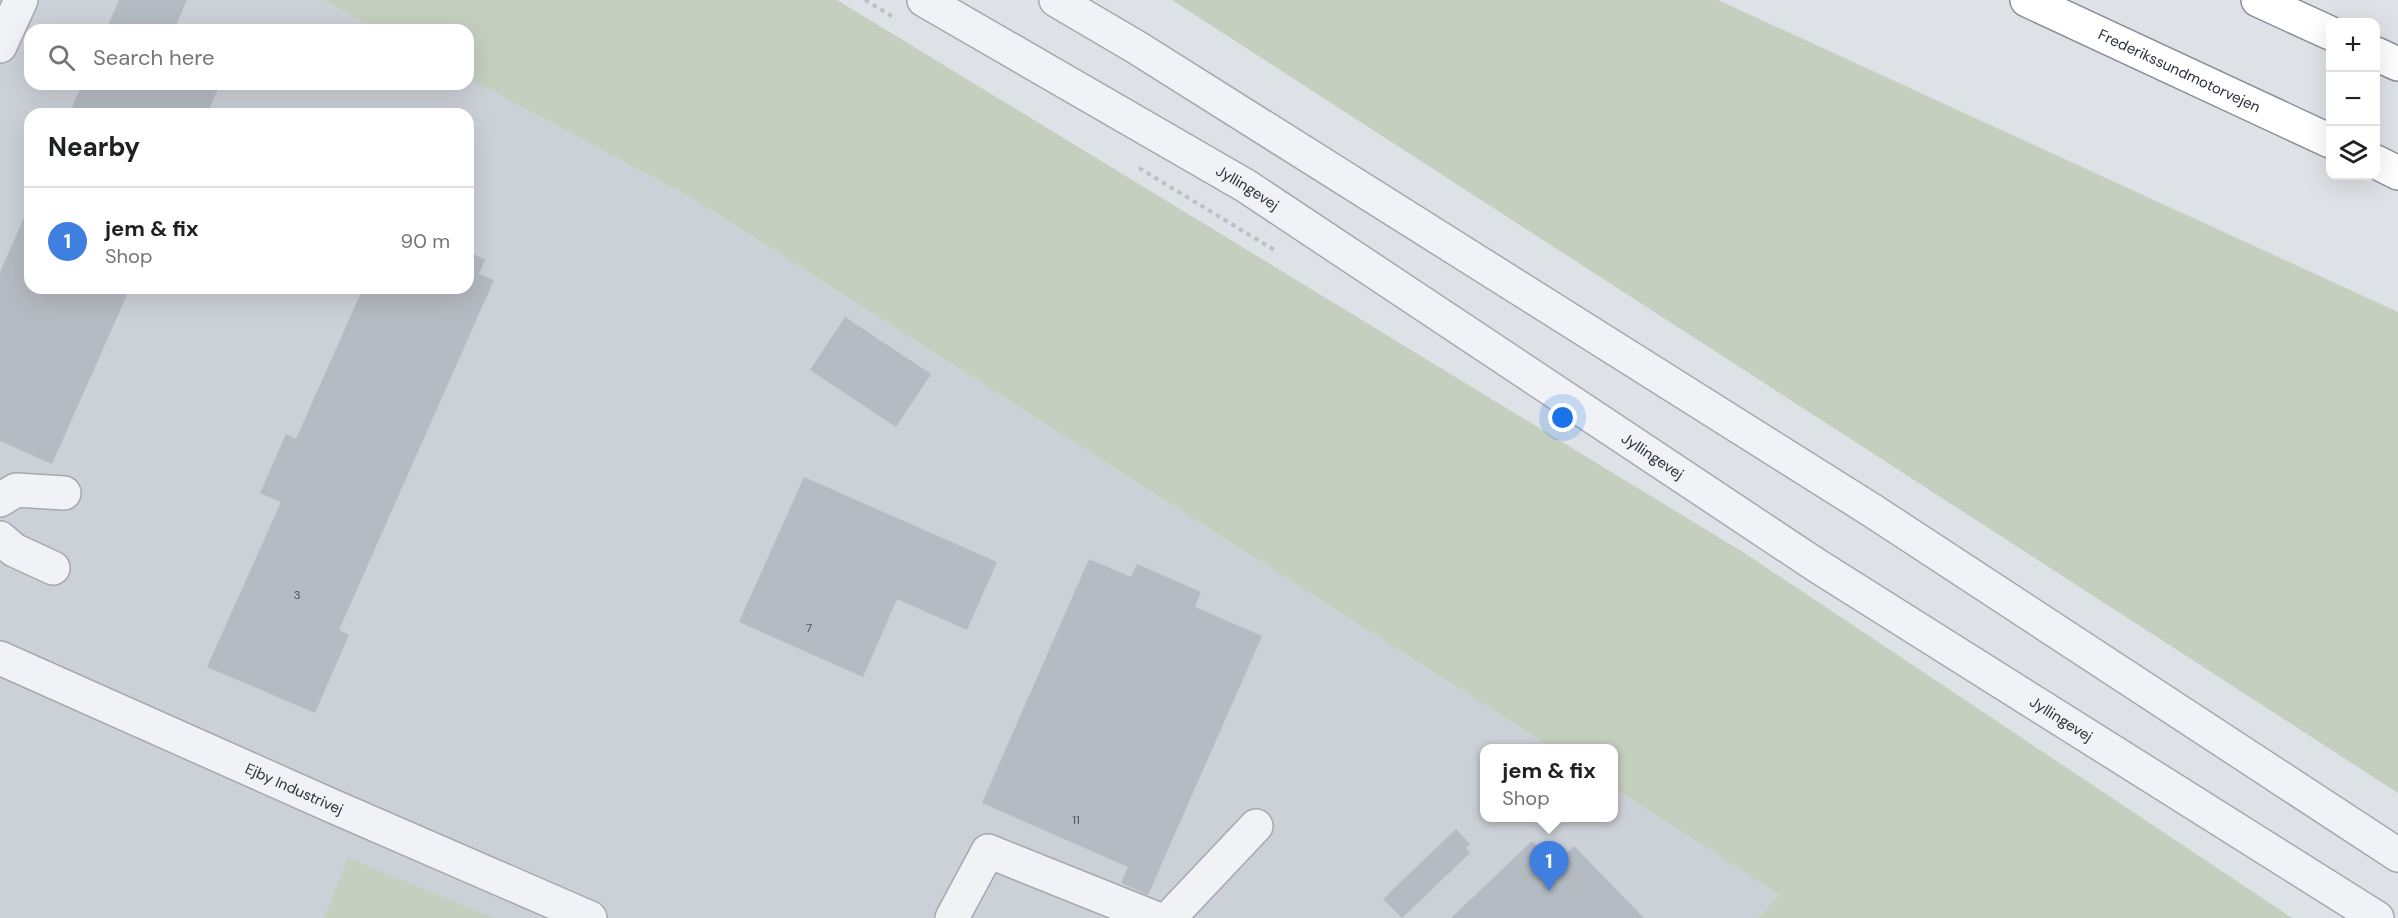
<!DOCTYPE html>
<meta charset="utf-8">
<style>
:root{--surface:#fff;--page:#f6f6f6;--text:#202124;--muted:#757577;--line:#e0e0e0;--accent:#db2777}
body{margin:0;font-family:"DM Sans",sans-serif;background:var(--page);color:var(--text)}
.controls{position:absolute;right:18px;top:18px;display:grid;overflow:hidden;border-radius:12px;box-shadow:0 6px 24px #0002}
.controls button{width:54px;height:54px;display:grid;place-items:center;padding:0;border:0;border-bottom:2px solid var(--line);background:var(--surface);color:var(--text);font:30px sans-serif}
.you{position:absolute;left:1563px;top:418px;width:21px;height:21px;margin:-15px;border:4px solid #fff;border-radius:50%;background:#1a73e8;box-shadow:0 0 0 9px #1a73e833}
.badge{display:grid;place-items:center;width:39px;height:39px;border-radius:50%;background:var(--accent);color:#fff;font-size:20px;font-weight:700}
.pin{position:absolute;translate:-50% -50px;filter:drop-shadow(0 2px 3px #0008)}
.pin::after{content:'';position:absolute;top:32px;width:21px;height:18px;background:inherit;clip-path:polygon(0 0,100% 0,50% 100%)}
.popup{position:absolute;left:1480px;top:744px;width:138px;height:78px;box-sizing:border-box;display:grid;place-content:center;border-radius:12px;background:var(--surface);filter:drop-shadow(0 2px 4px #0005);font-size:20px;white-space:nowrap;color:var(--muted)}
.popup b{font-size:22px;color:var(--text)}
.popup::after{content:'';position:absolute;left:50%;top:100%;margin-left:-12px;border:12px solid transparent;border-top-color:var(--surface)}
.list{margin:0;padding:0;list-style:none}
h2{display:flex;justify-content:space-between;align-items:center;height:78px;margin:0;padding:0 24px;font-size:26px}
h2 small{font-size:20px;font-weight:400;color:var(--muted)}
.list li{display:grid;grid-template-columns:39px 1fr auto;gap:18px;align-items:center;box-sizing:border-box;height:108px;padding:0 24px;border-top:2px solid var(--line)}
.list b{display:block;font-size:22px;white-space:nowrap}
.list p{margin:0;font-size:20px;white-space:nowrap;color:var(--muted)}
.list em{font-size:20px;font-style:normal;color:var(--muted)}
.icon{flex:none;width:33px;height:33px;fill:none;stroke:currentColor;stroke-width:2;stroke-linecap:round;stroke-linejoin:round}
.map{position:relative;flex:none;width:2398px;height:918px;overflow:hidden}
.search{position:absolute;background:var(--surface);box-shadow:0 6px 24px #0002;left:24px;top:24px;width:450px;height:66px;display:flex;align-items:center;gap:15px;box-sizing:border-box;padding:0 21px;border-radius:18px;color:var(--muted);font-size:22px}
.panel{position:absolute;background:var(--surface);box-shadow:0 6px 24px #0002;left:24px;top:108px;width:450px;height:186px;border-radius:18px}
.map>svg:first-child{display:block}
</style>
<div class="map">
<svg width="2398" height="918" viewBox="0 0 2398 918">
<rect width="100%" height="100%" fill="#dee2e6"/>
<path fill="#ccd1d7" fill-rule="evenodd" d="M0 0H322L378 30H30V84H468V78L697 201 1552 748H1484V818H1614V788L1781 895 1758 918H0ZM30 114H468V288H30Z"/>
<path fill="#c5cfbf" d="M322 0H837L1746 554 2292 918H1758L1780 895 1614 788V748H1552L697 201 468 78V30H378Z
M1172 0H1718L2398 312V793Z
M348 858 495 918H324Z"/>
<path fill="#b5bbc2" d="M119 0H187L174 30H106Z
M82 84H220L207 114H69Z
M30 204V288H130L52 464 0 441V272Z
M468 252 485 259 479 274 494 280 339 630 349 635 315 713 207 667 281 502 260 493 286 434 296 439 363 288H468Z
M845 317 931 374 896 427 810 370Z
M804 477 997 562 967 630 897 599 863 677 739 622Z
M1089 559 1131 577 1137 564 1201 592 1195 607 1262 636 1148 895 1121 883 1128 867 982 803Z
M1456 829 1470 844 1466 848 1470 853 1402 918 1383 899Z
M1532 841 1555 864 1574 846 1644 918H1451Z"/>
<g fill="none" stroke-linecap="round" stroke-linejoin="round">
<g stroke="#a4a9af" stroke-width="36">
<g id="minor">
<path id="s1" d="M924 0 1246 186 1816 565 2377 918"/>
<path d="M1056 0 1136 47 1873 511 2398 855"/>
<path d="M0 46 21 0"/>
<path d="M0 500 16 490 64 493"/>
<path d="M0 538 14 550 53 568"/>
<path id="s2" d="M0 658 330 805 590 918"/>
<path d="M952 918 988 851 1155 918"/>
<path d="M1169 918 1256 826"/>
</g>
</g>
<g stroke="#86909b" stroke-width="36">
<g id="highway">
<path id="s3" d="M2027 0 2330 141"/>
<path d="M2258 0 2330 33"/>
<path d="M2376 54 2398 64"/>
<path d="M2376 162 2398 173"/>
</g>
</g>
<path stroke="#bcc0c5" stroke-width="4" stroke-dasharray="4.5 4.5" stroke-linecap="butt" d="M865 0 895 18
M1139 168 1276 251"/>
<use href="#minor" stroke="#f0f2f5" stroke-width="33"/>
<use href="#highway" stroke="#fff" stroke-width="33"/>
</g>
<g text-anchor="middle" stroke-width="4.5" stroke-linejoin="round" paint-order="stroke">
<g font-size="12" fill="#4b545d">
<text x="297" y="599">3</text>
<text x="809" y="632">7</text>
<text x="1076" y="824">11</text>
</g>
<g font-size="15" fill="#28313b" stroke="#edf0f4">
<text dy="5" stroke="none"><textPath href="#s3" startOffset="168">Frederikssundmotorvejen</textPath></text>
<text dy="5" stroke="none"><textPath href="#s1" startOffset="374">Jyllingevej</textPath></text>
<text dy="5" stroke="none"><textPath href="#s1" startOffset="860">Jyllingevej</textPath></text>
<text dy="5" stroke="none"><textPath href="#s1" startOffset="1346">Jyllingevej</textPath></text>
<text dy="5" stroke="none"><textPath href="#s2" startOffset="322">Ejby Industrivej</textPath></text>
</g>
</g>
</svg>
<div class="controls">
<button>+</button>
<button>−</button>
<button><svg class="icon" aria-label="layers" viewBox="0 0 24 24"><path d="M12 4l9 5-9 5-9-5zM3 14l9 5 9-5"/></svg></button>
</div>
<div class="you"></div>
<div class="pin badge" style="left:1549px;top:891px;background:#3f7fe0">1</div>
<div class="popup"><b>jem &amp; fix</b>Shop</div>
<div class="search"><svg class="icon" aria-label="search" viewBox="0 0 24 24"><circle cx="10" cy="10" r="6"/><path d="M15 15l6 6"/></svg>Search here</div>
<section class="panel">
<h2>Nearby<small></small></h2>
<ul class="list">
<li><span class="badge" style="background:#3f7fe0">1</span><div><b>jem &amp; fix</b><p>Shop</p></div><em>90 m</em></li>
</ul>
</section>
</div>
